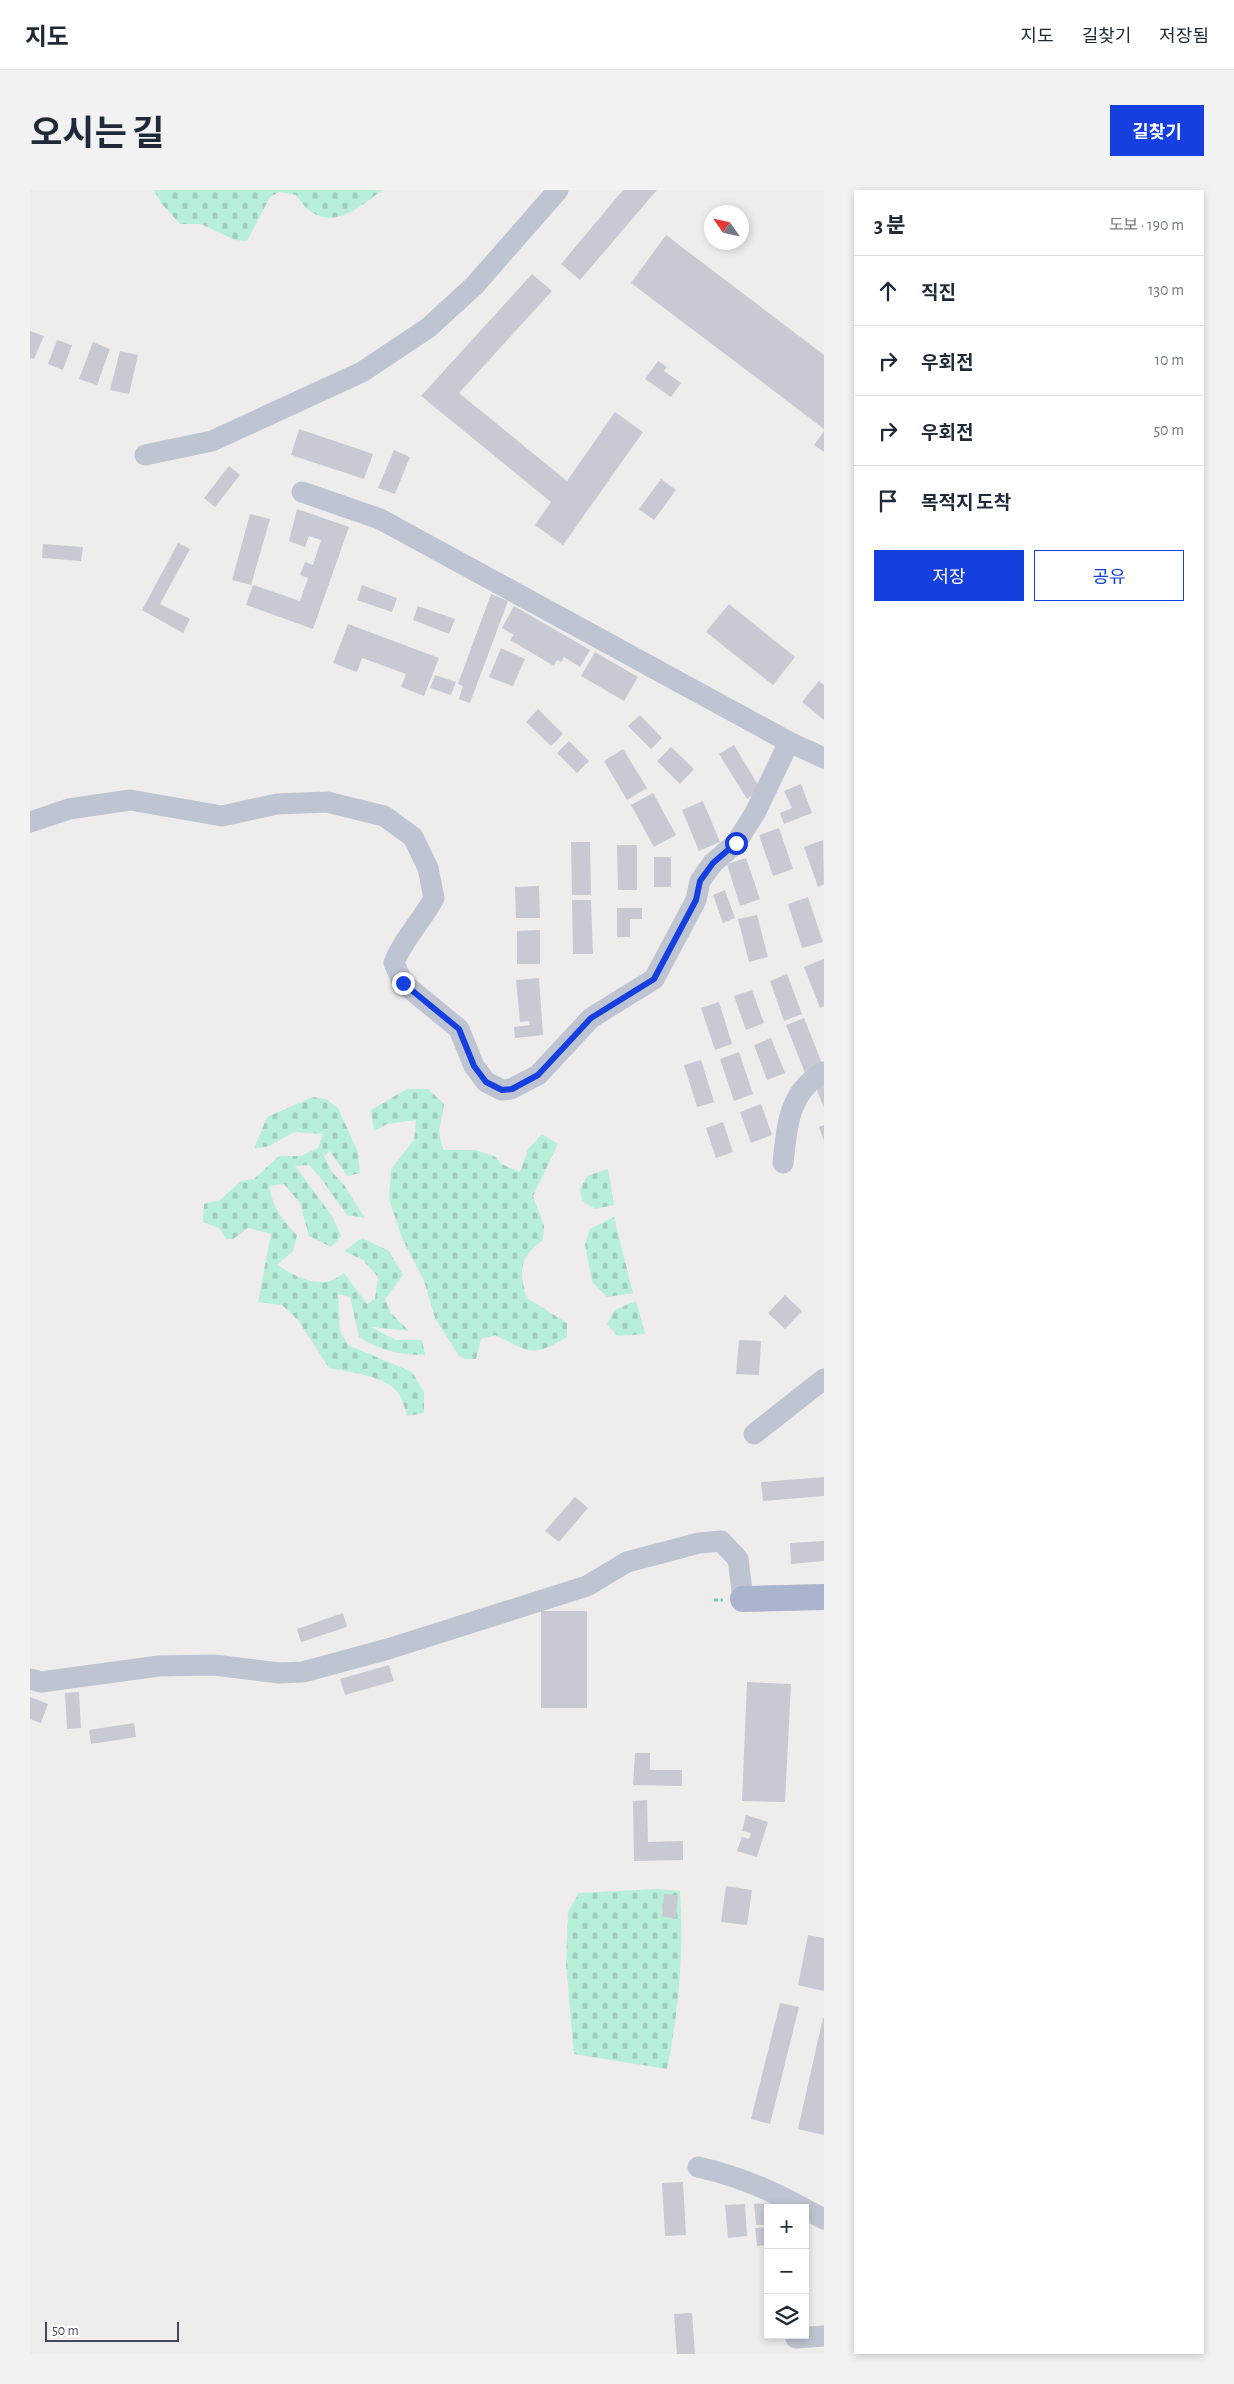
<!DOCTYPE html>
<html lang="ko">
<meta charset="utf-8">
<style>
:root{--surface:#fff;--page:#f2f2f3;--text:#1f2937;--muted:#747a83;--line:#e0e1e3;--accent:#1540df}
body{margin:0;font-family:"Alegreya Sans","Noto Sans KR",sans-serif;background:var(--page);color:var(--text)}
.controls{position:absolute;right:15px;bottom:15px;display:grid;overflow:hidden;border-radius:0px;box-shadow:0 2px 8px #0003}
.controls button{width:45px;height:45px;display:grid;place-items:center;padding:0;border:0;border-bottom:1px solid var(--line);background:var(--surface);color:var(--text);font:25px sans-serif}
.compass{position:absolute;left:674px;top:15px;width:45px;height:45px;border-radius:50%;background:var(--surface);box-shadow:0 2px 8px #0003;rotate:304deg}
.scale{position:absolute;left:15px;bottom:12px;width:134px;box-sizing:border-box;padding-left:5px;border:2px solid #444a59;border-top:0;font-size:14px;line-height:18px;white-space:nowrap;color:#444a59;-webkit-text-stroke:4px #fff;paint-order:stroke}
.stop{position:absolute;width:15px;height:15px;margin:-11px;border:4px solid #1540df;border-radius:50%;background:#fff}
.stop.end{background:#1540df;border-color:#fff;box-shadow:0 1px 5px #0008}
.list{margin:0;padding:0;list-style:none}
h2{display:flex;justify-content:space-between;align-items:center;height:65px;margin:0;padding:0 20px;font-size:21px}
h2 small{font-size:16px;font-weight:400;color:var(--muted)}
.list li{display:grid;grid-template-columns:32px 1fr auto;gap:15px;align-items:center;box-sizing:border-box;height:70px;padding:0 20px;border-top:1px solid var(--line)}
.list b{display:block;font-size:19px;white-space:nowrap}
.list em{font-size:16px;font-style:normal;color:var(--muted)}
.actions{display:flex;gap:10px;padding:15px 20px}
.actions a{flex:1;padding:11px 0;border:1px solid var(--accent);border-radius:0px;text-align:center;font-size:18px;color:var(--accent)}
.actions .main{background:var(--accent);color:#fff}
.icon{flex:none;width:28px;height:28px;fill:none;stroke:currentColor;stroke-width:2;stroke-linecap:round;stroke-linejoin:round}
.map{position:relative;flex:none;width:794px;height:2164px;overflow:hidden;border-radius:0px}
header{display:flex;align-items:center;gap:30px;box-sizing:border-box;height:70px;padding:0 25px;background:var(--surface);border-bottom:1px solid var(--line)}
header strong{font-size:24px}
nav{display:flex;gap:28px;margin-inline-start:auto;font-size:18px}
.intro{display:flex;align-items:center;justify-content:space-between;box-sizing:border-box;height:120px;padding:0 30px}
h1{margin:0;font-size:35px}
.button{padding:12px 22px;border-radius:0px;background:var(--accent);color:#fff;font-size:18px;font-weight:700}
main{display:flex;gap:30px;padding:0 30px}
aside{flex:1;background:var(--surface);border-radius:0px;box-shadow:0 2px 8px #0003}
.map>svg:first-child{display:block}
</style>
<header>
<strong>지도</strong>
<nav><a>지도</a><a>길찾기</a><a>저장됨</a></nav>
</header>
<div class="intro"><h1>오시는 길</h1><a class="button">길찾기</a></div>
<main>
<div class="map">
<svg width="794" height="2164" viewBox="0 0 794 2164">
<defs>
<pattern id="cemetery-stones" width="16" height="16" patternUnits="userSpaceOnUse" patternTransform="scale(1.25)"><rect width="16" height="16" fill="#b8efd9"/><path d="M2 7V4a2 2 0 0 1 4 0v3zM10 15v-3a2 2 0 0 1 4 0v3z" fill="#9fcebc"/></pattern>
</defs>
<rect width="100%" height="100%" fill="#efecec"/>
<path fill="url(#cemetery-stones)" d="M124 0H352C322 24 293 46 266 5L249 2 240 7 217 51 205 50 171 34H150L131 13Z
M377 899H398L414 914 409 942 413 960H446L466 967 471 974 490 982 498 959 512 944 528 954 503 1006 514 1036 513 1050C490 1066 488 1082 497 1108L537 1133V1147C501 1168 500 1162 465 1145L451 1149 446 1169H435L428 1165 405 1128 394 1091 372 1048 359 1009 361 979 384 950 386 930 357 934 344 941 341 920Z
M283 907 296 909 308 918 328 962 330 983 317 986 300 961 294 966 302 982 314 995 335 1028 317 1025 290 987 279 975 265 976 302 1026 311 1046 301 1057 279 1046 270 1013 254 994 239 996C243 1018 252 1030 267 1045L263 1061 247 1075C270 1089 291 1101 314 1083L337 1114 345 1109 348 1087 333 1070 314 1061 332 1048 359 1061 373 1085 355 1109 361 1123 379 1141 341 1137 365 1150H392L395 1165C370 1165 350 1161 329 1147L320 1107 308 1104 310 1141 318 1155 382 1182 394 1202V1223L377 1226C375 1219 373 1210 368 1203 357 1186 319 1182 299 1178L268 1130 252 1115 228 1112 241 1044 218 1038 203 1049H196L189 1038 173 1032 174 1014 190 1010 211 991 224 989 249 966H271L288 958 293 944 264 942 239 956 224 959 237 927Z
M578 979 584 1015 565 1019 552 1010 550 1000 557 986Z
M584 1027 603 1103 577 1107 562 1092 555 1054 560 1039Z
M606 1111 615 1144 588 1146 577 1134 585 1120Z
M629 1699 650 1701C654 1760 649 1821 637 1879L544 1864 536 1774 538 1722 549 1703Z"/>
<path fill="#c8c9d2" d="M593 0H627L550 90 531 74Z
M636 45 794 165V239L601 93Z
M502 84 522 101 429 203 537 291 585 222 613 242 533 355 505 335 521 312 391 206Z
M0 141 14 146 4 169 0 168Z
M27 150 42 155 33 180 18 174Z
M63 152 80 159 67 195 49 189Z
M90 161 108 165 99 204 80 200Z
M628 171 637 177 634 181 651 193 641 207 615 189Z
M269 239 343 264 334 289 261 265Z
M794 241V262L784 255Z
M364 260 380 267 365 304 348 298Z
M199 276 210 285 185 317 174 308Z
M631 289 646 300 624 330 609 319Z
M267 319 319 337 283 439 216 415 223 395 270 411 278 388 270 385 275 372 283 375 291 350 279 346 275 357 259 351Z
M220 324 240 329 221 395 202 390Z
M148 353 160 359 130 414 160 429 153 443 112 420Z
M13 354 53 357 51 371 12 368Z
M332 395 367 408 362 422 327 410Z
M461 404 478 411 440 513 429 509 433 496 428 494Z
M699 414 765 467 743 495 676 442Z
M388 416 425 429 419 444 383 430Z
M484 416 560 460 550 477 534 467 531 472 527 470 524 476 480 450 484 445 472 438Z
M318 434 409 468 394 506 371 497 376 484 332 468 327 482 303 473Z
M471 458 495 469 483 496 459 487Z
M565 462 608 487 594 511 551 486Z
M405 485 426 492 421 505 400 498Z
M789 491 794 495V530L772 512Z
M508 519 533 544 521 556 496 532Z
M610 525 632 548 621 559 598 536Z
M539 551 559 571 547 583 527 563Z
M704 555 731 600 717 609 689 564Z
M641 557 664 579 650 594 627 571Z
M593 559 617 598 597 610 574 571Z
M771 594 782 623 754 634 750 623 762 618 754 601Z
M623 603 646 645 624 657 601 615Z
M673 611 690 652 669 661 652 620Z
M749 638 763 679 743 686 729 645Z
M793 650 794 694 788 697 774 657Z
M541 652H560L561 705H542Z
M587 655H607V700H588Z
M624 667H641V697H624Z
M716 668 730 709 710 716 697 674Z
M509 696 510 728H486L485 697Z
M695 700 705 728 693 733 683 705Z
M778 707 793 752 772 758 758 714Z
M542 710H561L563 764H543Z
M587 718H612V729H600V747H587Z
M727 725 738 767 719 772 708 729Z
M510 740V774H487V741Z
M794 769V816L790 818 774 777Z
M757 784 772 824 754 831 740 791Z
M509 788 513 845 485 848 484 837 500 835 499 831 490 832 486 790Z
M722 800 734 833 716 840 704 806Z
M689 812 702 854 685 860 671 818Z
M774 828 793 876 775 883 756 835Z
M741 848 755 883 737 890 724 855Z
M709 862 723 904 704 911 690 869Z
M671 870 684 912 667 917 654 875Z
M794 891V918L785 895Z
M731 914 742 945 721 953 710 922Z
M693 932 703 962 686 968 676 938Z
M794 935V951L789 937Z
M755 1105 772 1121 755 1139 738 1123Z
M709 1150 731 1151 729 1185 706 1184Z
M794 1287V1306L733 1311 731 1292Z
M545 1307 558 1318 529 1352 515 1341Z
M794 1351V1371L761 1374 760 1353Z
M511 1421H557V1518H511Z
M313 1423 317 1437 271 1452 267 1439Z
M359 1475 364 1491 315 1505 310 1489Z
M717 1492 761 1494 755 1612 712 1611Z
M49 1502 51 1538 37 1539 35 1503Z
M0 1507 18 1514 11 1533 0 1529Z
M104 1533 106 1547 61 1554 59 1540Z
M605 1563H620V1580H652V1596L603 1595Z
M617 1610 618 1652 653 1651V1670L604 1671 603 1611Z
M716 1625 738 1632 727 1667 707 1661 712 1647 719 1649 721 1643 712 1641Z
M696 1696 722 1700 717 1735 691 1732Z
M634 1704 648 1705 646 1728 632 1727Z
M778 1745 794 1748V1801L768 1795Z
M750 1813 769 1817 740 1934 721 1929Z
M793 1828H794V1945L768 1939Z
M653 1992 656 2045 635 2046 632 1993Z
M746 2013 747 2018H738V2035H726L724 2014Z
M715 2014 717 2046 698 2048 695 2015Z
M738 2037V2055L727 2056 725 2038Z
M662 2123 665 2164H647L644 2124Z"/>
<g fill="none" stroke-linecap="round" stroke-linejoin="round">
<path stroke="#70cdb4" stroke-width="3" stroke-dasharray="4 2.5" stroke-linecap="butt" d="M684 1410H693"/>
<path stroke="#bfc4d2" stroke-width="21" d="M115 265 182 251 332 182 398 138 444 96 528 0
M272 302 350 329 759 552 794 568
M0 632 39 619 100 610 192 626 247 614 297 612 354 626 383 647 398 678 404 708C392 731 373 749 364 773L373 793 429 839 444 876 456 892 472 900 481 899 508 885 561 828 624 789 666 710 670 691 683 673 706 653 725 623 759 552
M753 973C757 936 758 902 794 882
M724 1244 794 1189
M0 1489 11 1492 129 1476 184 1475 249 1483 273 1482 358 1459 557 1396 597 1372 669 1353 691 1351 708 1369 713 1409
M668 1977C704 1985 741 2000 773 2018
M775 2019 794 2029
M766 2148 794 2146"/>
<path stroke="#aab4cc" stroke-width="26" d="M713 1409 794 1407"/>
</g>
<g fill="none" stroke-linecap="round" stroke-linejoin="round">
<path stroke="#1540df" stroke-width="6" d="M373 793 429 839 444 876 456 892 472 900 482 899 508 885 561 828 624 789 666 710 670 691 683 673 706 653"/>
</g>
</svg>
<div class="controls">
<button>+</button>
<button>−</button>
<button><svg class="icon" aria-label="layers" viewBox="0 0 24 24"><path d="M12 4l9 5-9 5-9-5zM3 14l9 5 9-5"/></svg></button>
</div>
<svg class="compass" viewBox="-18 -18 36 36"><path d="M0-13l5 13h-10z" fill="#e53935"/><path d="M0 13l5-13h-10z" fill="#747a83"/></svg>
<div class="scale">50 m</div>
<div class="stop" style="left:706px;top:653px"></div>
<div class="stop end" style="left:373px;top:793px"></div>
</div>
<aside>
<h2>3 분<small>도보 · 190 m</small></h2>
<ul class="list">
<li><svg class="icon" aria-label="ahead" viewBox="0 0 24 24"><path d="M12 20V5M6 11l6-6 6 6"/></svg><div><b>직진</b></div><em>130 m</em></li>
<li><svg class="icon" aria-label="right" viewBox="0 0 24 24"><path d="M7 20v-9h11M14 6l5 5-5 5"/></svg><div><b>우회전</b></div><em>10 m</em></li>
<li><svg class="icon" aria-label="right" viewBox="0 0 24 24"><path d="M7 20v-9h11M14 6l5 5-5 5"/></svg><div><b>우회전</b></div><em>50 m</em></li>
<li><svg class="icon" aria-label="arrive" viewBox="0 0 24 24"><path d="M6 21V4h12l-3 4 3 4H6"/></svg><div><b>목적지 도착</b></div></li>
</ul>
<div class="actions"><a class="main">저장</a><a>공유</a></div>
</aside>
</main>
